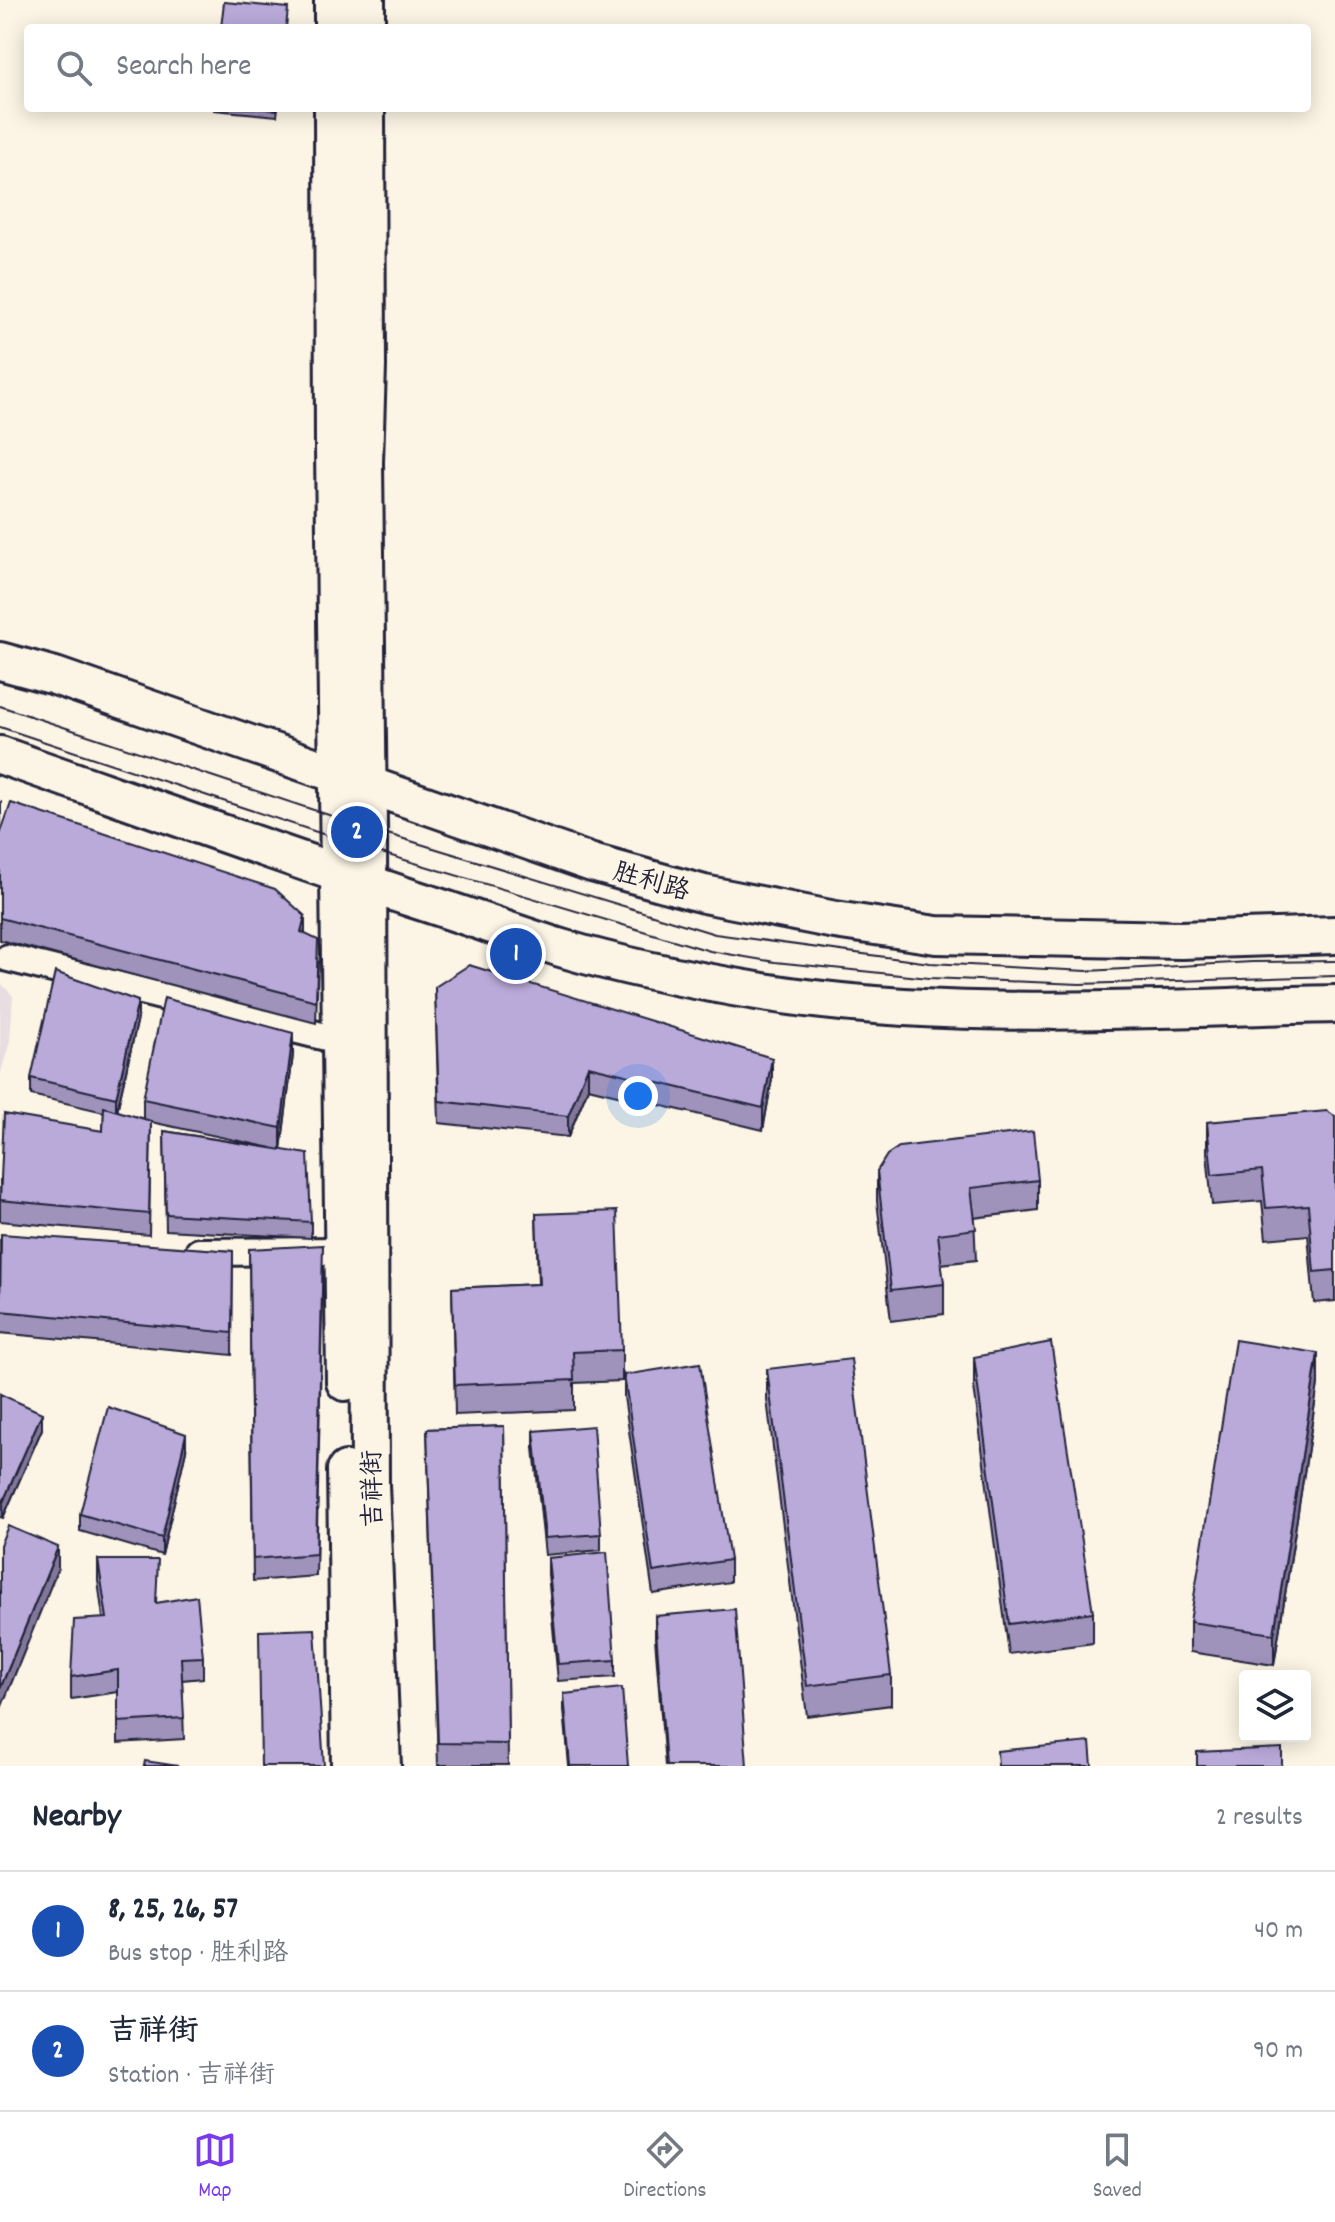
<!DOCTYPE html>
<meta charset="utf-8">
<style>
:root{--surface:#fff;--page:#f2f2f3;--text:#1f2937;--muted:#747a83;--line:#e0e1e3;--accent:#7c3aed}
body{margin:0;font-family:Dekko,"LXGW WenKai TC",sans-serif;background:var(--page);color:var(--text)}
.controls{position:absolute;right:24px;bottom:24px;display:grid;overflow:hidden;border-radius:8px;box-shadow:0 4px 20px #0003}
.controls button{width:72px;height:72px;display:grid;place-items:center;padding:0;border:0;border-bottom:2px solid var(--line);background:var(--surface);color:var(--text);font:40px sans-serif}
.you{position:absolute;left:638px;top:1096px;width:28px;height:28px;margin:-20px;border:6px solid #fff;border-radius:50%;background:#1a73e8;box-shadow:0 0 0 12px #1a73e833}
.badge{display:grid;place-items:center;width:52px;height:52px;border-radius:50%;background:var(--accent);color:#fff;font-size:26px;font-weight:700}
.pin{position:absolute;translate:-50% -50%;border:4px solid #fff;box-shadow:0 2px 8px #0006}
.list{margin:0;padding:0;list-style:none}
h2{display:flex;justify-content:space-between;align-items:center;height:104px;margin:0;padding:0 32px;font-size:34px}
h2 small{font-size:26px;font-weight:400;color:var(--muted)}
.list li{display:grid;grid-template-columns:52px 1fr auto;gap:24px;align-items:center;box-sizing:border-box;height:120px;padding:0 32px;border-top:2px solid var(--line)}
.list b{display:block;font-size:30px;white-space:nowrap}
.list p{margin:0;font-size:26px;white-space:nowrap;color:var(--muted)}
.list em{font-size:26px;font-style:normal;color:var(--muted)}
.icon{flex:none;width:44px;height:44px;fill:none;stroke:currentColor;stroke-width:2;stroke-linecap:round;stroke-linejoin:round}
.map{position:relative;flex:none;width:1335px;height:1766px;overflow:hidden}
.search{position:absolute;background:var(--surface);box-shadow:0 4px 20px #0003;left:24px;right:24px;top:24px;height:88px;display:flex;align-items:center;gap:20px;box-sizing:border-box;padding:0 28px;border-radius:8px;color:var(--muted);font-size:30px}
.sheet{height:344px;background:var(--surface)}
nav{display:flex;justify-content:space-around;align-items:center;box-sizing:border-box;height:112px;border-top:2px solid var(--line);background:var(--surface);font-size:22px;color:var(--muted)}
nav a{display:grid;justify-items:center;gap:4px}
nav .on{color:var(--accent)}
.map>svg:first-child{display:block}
</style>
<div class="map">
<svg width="1335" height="1766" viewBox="0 0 1335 1766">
<rect width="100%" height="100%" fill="#fcf5e5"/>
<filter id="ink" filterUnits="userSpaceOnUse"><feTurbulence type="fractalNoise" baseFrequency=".0125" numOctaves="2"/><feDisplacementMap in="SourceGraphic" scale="16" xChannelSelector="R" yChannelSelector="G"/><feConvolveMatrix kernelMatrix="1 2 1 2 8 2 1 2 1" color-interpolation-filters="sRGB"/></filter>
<g filter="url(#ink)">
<path fill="#e8dee2" d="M0 982 13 996 10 1041 0 1076Z"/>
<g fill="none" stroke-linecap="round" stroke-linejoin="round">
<g stroke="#22223b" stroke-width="32">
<path id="minor" d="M8 958 342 1041
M199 1252 344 1251"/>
</g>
<g stroke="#22223b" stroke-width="42">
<path id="secondary" d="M333 0V28
M366 0V28
M333 108 334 449 345 1382
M366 108 367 366 364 462 368 828 370 1485 382 1766
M0 661 55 676 592 863 704 894 835 920 936 935 1181 940 1335 935
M0 755C137 803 273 852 411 898 461 914 511 932 561 948 627 968 696 981 763 992 952 1022 1145 1008 1335 1004
M346 1470 350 1766"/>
</g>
<use href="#minor" stroke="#fcf5e5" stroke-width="26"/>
<use href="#secondary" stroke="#fcf5e5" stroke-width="36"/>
<path stroke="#22223b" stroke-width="2" d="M0 706 368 828 715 934 930 963 1087 971 1252 962 1335 961
M0 727 368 849 710 951 775 962 929 978 1080 984 1335 976"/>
</g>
<path fill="#9f92bb" stroke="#22223b" stroke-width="2" d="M214 108H278L277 116 214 110Z
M0 835 305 934 318 962 316 1023 0 940Z
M435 987 772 1079 763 1130 588 1088 568 1137 439 1123Z
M138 1018 117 1111 143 1119V1099L293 1055 281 1149 311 1222V1238L166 1230 164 1131 272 1148 151 1122 149 1235 0 1221V1181L103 1131 104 1112 31 1095V1078Z
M1335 1116V1301L1314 1303 1308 1235 1266 1239 1262 1201 1212 1205 1207 1153V1122Z
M877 1171 1038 1180V1210L974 1218 976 1260 941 1264 944 1284V1314L891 1321 877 1201Z
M536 1214 622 1350V1381L574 1383V1410L455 1415 452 1288 538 1284Z
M0 1240 233 1251 232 1355 0 1333Z
M249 1249 323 1267 316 1576 253 1581Z
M974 1357 1093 1612V1643L1009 1654 974 1387Z
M767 1369 891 1675V1705L807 1716 767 1400Z
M624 1375 730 1560V1582L653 1594 624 1397Z
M1318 1384 1274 1665 1190 1652V1622Z
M0 1394 42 1429 3 1518 0 1517Z
M504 1426 508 1765H438L427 1429Z
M534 1431 601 1534V1550L545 1555 534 1448Z
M186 1450 162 1555 80 1531V1514Z
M548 1558 615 1660V1677L558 1681 548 1574Z
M98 1560 157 1603 203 1657V1678L182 1680 184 1739 118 1743V1692L71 1699V1677L103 1618 98 1581Z
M655 1616 747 1766H665L655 1638Z
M564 1694 628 1766H569L564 1710Z"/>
<path fill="#827799" stroke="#22223b" stroke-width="2" d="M1 801V823L0 827V805Z
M305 916V937L301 932Z
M138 1001V1018L116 1115V1098Z
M293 1033V1055L281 1150V1128Z
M772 1058V1079L763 1130V1108Z
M588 1066V1088L568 1137V1116Z
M1318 1353V1384L1274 1665V1634Z
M42 1413V1429L3 1518V1502Z
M186 1434V1450L162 1555V1538Z
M58 1547V1568L0 1711V1689Z"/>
<path fill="#b9aada" stroke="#22223b" stroke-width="2" d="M224 2 288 8 286 28H221Z
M254 108H278L277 110Z
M11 803 275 889 305 916 301 932 318 940 316 1001 0 918V835Z
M469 965 772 1058 763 1108 588 1066 568 1116 439 1101 435 987Z
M55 972 138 1001 116 1098 31 1078Z
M164 998 293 1033 281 1128 143 1099Z
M104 1107 151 1121 149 1214 0 1200 4 1114 103 1131Z
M1327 1111 1335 1116V1270L1314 1272 1308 1205 1266 1208 1262 1170 1212 1175 1207 1122Z
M164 1131 308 1154 311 1222 166 1214Z
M1033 1131 1038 1180 971 1188 976 1229 938 1234 944 1284 891 1290 877 1171 887 1155 899 1147Z
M617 1211 622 1350 573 1352 574 1380 455 1385 452 1288 539 1284 536 1214Z
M1 1234 233 1251 232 1333 0 1311Z
M323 1245 316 1554 253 1559 249 1249Z
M1235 1340 1318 1353 1274 1634 1190 1622Z
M1051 1342 1093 1612 1009 1624 974 1357Z
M851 1359 891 1675 807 1686 767 1369Z
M700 1363 730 1560 653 1572 624 1375Z
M0 1394 42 1413 3 1502 0 1500Z
M108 1407 186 1434 162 1538 80 1514Z
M504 1426 508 1744 438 1743 427 1429Z
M593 1426 601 1534 545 1538 534 1431Z
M8 1526 58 1547 0 1689V1545Z
M607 1552 615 1660 558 1664 548 1558Z
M98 1560H158L156 1603 197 1596 203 1657 181 1658 184 1718 118 1722V1670L71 1677 74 1620 107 1618Z
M735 1609 747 1766H666L655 1616Z
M315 1629 324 1766H261L259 1631Z
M622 1688 628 1766H570L564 1694Z
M1090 1742 1092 1766H998L997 1751Z
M1282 1748V1766H1197V1752Z
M145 1761 178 1766H144Z"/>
</g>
<g text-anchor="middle" stroke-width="8" stroke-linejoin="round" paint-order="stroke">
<g font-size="26" fill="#22223b" stroke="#fcf5e5">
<text transform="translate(652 880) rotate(16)" y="9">胜利路</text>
<text transform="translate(371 1489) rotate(-91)" y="9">吉祥街</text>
</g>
</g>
</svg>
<div class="controls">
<button><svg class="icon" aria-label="layers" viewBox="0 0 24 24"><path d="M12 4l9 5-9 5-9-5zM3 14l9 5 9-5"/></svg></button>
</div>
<div class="you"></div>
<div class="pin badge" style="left:516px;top:954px;background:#1a4fb4">1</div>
<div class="pin badge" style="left:357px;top:832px;background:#1a4fb4">2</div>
<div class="search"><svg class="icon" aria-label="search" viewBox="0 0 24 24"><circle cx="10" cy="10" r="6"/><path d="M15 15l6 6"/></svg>Search here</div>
</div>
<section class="sheet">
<h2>Nearby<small>2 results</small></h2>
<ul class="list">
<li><span class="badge" style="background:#1a4fb4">1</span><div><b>8, 25, 26, 57</b><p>Bus stop · 胜利路</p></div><em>40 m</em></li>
<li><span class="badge" style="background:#1a4fb4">2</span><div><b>吉祥街</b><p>Station · 吉祥街</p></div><em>90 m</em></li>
</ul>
</section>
<nav>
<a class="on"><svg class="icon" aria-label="map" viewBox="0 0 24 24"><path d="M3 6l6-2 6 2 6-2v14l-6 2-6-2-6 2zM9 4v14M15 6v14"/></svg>Map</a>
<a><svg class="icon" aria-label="directions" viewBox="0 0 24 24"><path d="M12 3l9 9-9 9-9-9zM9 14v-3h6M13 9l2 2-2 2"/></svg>Directions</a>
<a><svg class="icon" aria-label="saved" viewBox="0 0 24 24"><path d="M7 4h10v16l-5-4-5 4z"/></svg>Saved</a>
</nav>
